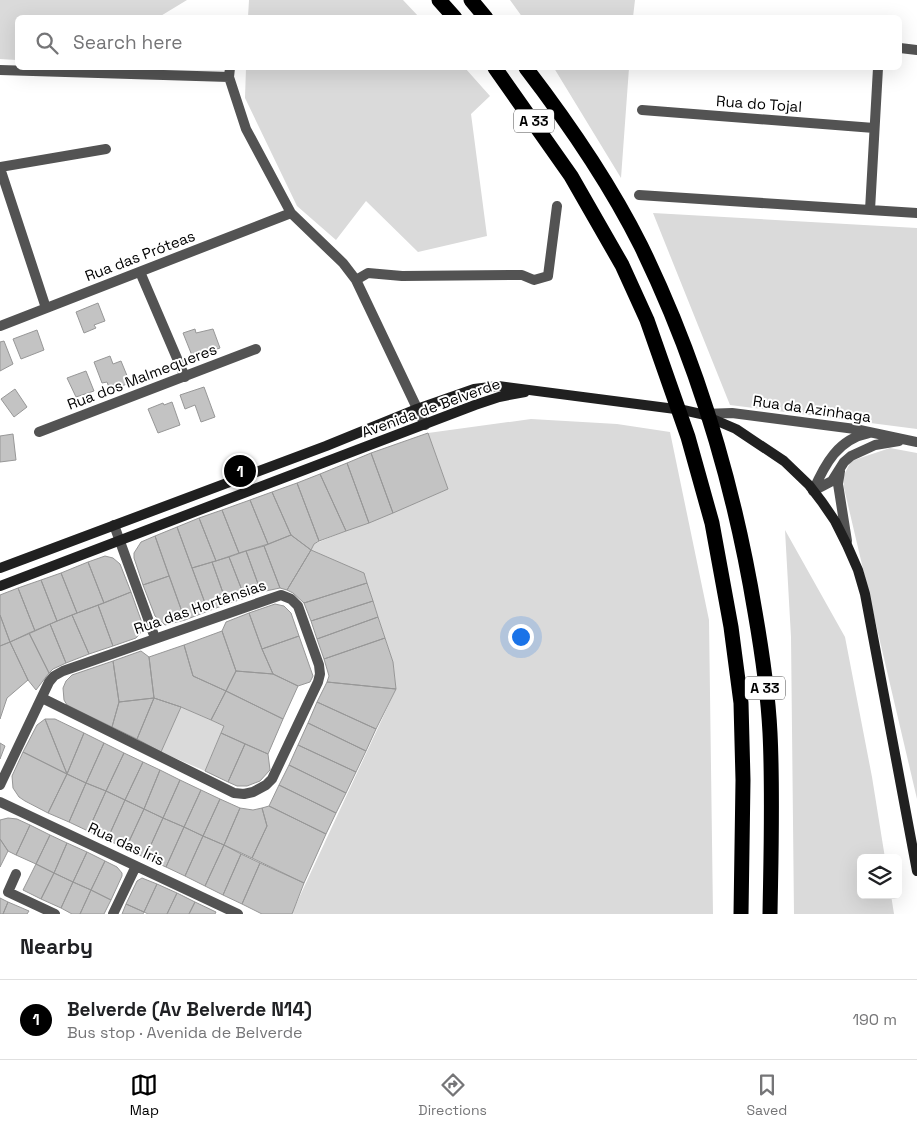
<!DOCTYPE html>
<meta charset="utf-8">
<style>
:root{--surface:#fff;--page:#f6f6f6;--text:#202124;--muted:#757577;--line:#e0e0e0;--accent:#000}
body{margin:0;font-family:"Space Grotesk",sans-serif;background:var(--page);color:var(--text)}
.controls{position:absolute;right:15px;bottom:15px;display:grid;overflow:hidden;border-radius:8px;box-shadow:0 5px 20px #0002}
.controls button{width:45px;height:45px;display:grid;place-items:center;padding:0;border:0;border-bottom:1px solid var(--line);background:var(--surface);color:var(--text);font:25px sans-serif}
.you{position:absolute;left:520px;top:636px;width:18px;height:18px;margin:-12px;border:4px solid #fff;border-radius:50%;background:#1a73e8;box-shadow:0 0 0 8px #1a73e833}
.badge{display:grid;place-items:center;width:32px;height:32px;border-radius:50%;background:var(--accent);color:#fff;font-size:16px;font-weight:700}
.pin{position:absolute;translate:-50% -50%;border:2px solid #fff;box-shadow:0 1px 5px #0006}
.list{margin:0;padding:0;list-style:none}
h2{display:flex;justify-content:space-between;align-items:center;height:65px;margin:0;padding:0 20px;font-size:21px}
h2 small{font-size:16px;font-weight:400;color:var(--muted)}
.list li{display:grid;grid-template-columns:32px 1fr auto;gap:15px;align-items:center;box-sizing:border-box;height:80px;padding:0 20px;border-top:1px solid var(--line)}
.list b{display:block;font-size:19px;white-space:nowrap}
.list p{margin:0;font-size:16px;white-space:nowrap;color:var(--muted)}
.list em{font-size:16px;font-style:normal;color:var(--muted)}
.icon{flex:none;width:28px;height:28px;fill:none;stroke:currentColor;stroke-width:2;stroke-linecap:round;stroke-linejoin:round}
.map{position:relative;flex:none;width:917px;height:914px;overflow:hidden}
.search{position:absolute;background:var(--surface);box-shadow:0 5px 20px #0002;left:15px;right:15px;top:15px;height:55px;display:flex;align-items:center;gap:12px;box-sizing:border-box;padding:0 18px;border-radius:8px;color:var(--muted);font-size:19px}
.sheet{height:145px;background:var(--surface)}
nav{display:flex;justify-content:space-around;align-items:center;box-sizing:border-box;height:70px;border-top:1px solid var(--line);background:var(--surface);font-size:14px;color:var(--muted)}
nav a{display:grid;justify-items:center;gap:2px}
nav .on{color:var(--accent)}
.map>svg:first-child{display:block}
</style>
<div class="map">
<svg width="917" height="914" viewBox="0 0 917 914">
<rect width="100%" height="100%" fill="#fff"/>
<path fill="#dadada" d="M0 0H187L159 17 18 18 17 60 0 59Z
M249 0H403L419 17H248Z
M510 0H635L633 17 523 18Z
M246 68H465L490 96 471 114 487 236 418 252 366 201 336 240 297 206 245 98Z
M554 68H629L621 178Z
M653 213 917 228V429L730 405Z
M531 419 617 424 670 432 709 620 713 914H294L292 913 396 689 393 662 364 574 311 550 314 544 448 489 428 433Z
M890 448 917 453V799L844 488V475L851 461Z
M785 530 845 637 872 777 885 858H861V895H891L894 914H794L791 637Z
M181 707 224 726 205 771 161 752Z"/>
<path fill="#c3c3c3" stroke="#979797" d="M98 303 105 321 94 325 96 328 84 333 76 312Z
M195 329 196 333 213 329 220 348 193 358 183 333Z
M37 330 44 350 21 359 13 339Z
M4 341 13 364 0 371V342Z
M110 356 113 364 121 361 130 383 110 390 107 382 102 383 94 362Z
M86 371 94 391 76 397 67 378Z
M204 387 215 417 201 422 195 405 185 409 180 395Z
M15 389 27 407 14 417 1 399Z
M172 402 180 425 158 433 148 409 163 403 164 405Z
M428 433 448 489 393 513 371 453Z
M13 434 16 460 0 462V436Z
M371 453 393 513 369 523 347 463Z
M347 463 369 523 346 531 320 474Z
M320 474 346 531 319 541 297 483Z
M297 483 319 541 314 544 311 550 291 535 272 492Z
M272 492 291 535 268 544 250 500Z
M250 500 268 544 239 553 222 510Z
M222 510 239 553 216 561 199 518Z
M199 518 216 561 192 568 177 527Z
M177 527 208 611 185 620 155 536Z
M291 535 311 550 287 590 280 588 264 546Z
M155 536 169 576 143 585 134 558V553L141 542Z
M264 546 280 588 261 592 246 551Z
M311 550 364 573 367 583 304 603 293 593 287 590Z
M246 551 261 592 245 598 229 557Z
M105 556 113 558 120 564 131 592 104 603 88 562Z
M229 557 245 598 227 604 212 562Z
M88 562 104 603 77 613 61 573Z
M212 562 227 604 208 611 192 568Z
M61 573 77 613 57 621 41 580Z
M169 576 185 620 165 625 155 616 143 585Z
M41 580 57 621 35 631 18 588Z
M367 583 373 601 311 621 304 603Z
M18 588 35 631 10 642 0 615V595Z
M131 592 141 620 142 631 136 638 113 646 98 605Z
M373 601 378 617 317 639 311 621Z
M275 604 284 606 291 613 299 636 262 649 249 613Z
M98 605 113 646 89 654 72 615Z
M249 613 262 649 273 674 236 671 222 631 226 622Z
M0 615 10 642 0 646Z
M72 615 89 654 66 663 50 624Z
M378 617 385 638 324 659 317 639Z
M50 624 66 663 53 669 49 673 29 633Z
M222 631 236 671 226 691 193 676 184 645Z
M29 633 49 673 36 690 28 680 10 642Z
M299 636 313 676 310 682 298 686 273 674 262 649Z
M385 638 393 662 396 689 327 682 329 676 324 659Z
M10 642 28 680 7 698 0 719V646Z
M184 645 193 676 226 691 211 720 181 707 154 698 149 657Z
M141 651 149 657 154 698 119 702 113 661Z
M113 661 119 702 112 727 67 705 64 700 63 688 66 681 72 675Z
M236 671 273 674 298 686 283 719 226 691Z
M327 682 396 689 376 729 317 702Z
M226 691 283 719 268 754 221 733 224 726 211 720Z
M154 698 137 739 112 727 119 702Z
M154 698 181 707 161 752 137 739Z
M317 702 376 729 366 751 308 723Z
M45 719 67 774 23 752 37 725Z
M45 719H55L84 733 67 774Z
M308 723 366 751 356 772 298 745Z
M84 733 104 743 86 783 67 774Z
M221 733 245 744 228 782 205 771Z
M0 743 5 746 0 759Z
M104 743 124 753 106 791 86 783Z
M245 744 268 754 270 770 260 781 247 786H237L228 782Z
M298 745 356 772 346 793 289 765Z
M23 752 67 774 48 813 25 801 19 797 13 788 12 776Z
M124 753 143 762 125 800 106 791Z
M143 762 160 770 144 809 125 800Z
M289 765 346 793 336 813 279 785Z
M160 770 180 780 163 818 144 809Z
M67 774 86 783 69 822 48 813Z
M180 780 201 790 184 827 163 818Z
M86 783 106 791 88 831 69 822Z
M279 785 336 813 326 834 269 806Z
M201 790 220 799 203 836 184 827Z
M106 791 125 800 107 840 88 831Z
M220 799 240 808 224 845 203 836Z
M125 800 144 809 126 848 107 840Z
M269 806 326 834 304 883 252 858 267 826 262 808Z
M240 808 253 810 262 808 267 826 252 858 224 845Z
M144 809 163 818 145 858 126 848Z
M8 818 17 819 30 825 16 855 8 851 0 839V820Z
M163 818 184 827 166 867 145 858Z
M30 825 50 835 36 864 16 855Z
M184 827 203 836 185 876 166 867Z
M50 835 67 843 54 873 36 864Z
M203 836 224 845 205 886 185 876Z
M0 839 8 851 0 867Z
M67 843 87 852 73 882 54 873Z
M224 845 241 854 223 895 205 886Z
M87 852 105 861 91 890 73 882Z
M241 854 260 863 242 904 223 895Z
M105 861 117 867 122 873V876L111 900 91 890Z
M260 863 304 883 292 914H262L242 904Z
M36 864 54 873 41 899 23 890Z
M54 873 73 882 61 908 41 899Z
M142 878 157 884 144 912 126 904 137 881Z
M73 882 91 890 80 914H72L61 908Z
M157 884 177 893 167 914H148L144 912Z
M91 890 111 900 104 914H80Z
M177 893 195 902 189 914H167Z
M0 898 8 902 3 914H0Z
M8 902 29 911 27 914H3Z
M195 902 216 912 215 914H189Z
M126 904 144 912 143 914H122Z"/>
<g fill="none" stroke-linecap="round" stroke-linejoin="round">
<path stroke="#535353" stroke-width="10" d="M900 48 917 50
M230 68 229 77 246 129 291 213 343 263 356 280 425 425
M0 70 229 77
M642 110 874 128
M0 167 106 149
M0 168 46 308
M639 195 870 210 878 68
M870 210 917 213
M140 272 185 377
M356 280 368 273 402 276 522 275 534 280 548 276 557 206
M0 326 291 213
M39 432 256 349
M114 525 155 638
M0 785 49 682 54 676 63 671 281 595 291 599 298 606 319 665 320 674 318 682 272 779 266 785 253 792 244 794 234 793 42 698
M0 802 238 914
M16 874 8 892 55 914
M113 914 136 866"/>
<path stroke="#535353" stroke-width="10" d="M703 414 732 413 855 429 917 442
M840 471 838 484 847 541
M813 491 832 481 844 462 851 456 875 445 899 441
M813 491C825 464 838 439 869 433"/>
<path stroke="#202020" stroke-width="10" d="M0 568 326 446 417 409 474 389 498 386 683 410 701 414 736 429 784 461 809 485 822 502 835 521 847 545 858 570 865 594 917 871
M0 586 475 405 499 397 525 392"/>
<path stroke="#000" stroke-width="15" d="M439 0 455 18
M471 0 486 18
M495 68 571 176 622 265 647 320 688 437 712 523 731 627 741 703 743 780 741 914
M526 68C569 124 609 182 641 246 697 361 734 485 755 612 762 652 768 693 770 733 773 793 771 854 770 914"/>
</g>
<g text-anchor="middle" stroke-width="4" stroke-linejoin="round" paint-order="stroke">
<g fill="#fff" stroke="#4c4c4c" stroke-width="1">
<rect x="514" y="109.5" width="40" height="23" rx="4"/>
<rect x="745" y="676.5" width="40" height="23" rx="4"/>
</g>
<g font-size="14" font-weight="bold" fill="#000">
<text x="534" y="126">A 33</text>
<text x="765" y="693">A 33</text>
</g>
<g font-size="15" fill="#000" stroke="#fff">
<text transform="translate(759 104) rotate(4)" y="5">Rua do Tojal</text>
<text transform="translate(140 256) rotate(-21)" y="5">Rua das Próteas</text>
<text transform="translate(142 377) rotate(-21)" y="5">Rua dos Malmequeres</text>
<text transform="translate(431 408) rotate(-20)" y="5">Avenida de Belverde</text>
<text transform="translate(812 409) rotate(8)" y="5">Rua da Azinhaga</text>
<text transform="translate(200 607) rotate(-19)" y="5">Rua das Hortênsias</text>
<text transform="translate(126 844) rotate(25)" y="5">Rua das Íris</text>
</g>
</g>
</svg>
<div class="controls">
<button><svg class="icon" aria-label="layers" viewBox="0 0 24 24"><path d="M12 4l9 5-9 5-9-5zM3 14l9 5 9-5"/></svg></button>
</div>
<div class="you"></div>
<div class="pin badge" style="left:240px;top:471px">1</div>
<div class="search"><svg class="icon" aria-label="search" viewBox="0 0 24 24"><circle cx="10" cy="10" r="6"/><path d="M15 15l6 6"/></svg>Search here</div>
</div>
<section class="sheet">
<h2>Nearby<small></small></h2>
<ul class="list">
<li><span class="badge">1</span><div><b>Belverde (Av Belverde N14)</b><p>Bus stop · Avenida de Belverde</p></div><em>190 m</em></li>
</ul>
</section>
<nav>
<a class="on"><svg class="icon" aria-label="map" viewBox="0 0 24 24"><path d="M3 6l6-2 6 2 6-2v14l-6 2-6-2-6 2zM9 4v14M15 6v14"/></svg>Map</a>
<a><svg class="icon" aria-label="directions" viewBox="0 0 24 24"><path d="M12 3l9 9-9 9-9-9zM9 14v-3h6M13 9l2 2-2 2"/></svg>Directions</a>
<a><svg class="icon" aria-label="saved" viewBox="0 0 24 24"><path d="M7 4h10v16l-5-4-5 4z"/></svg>Saved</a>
</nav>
